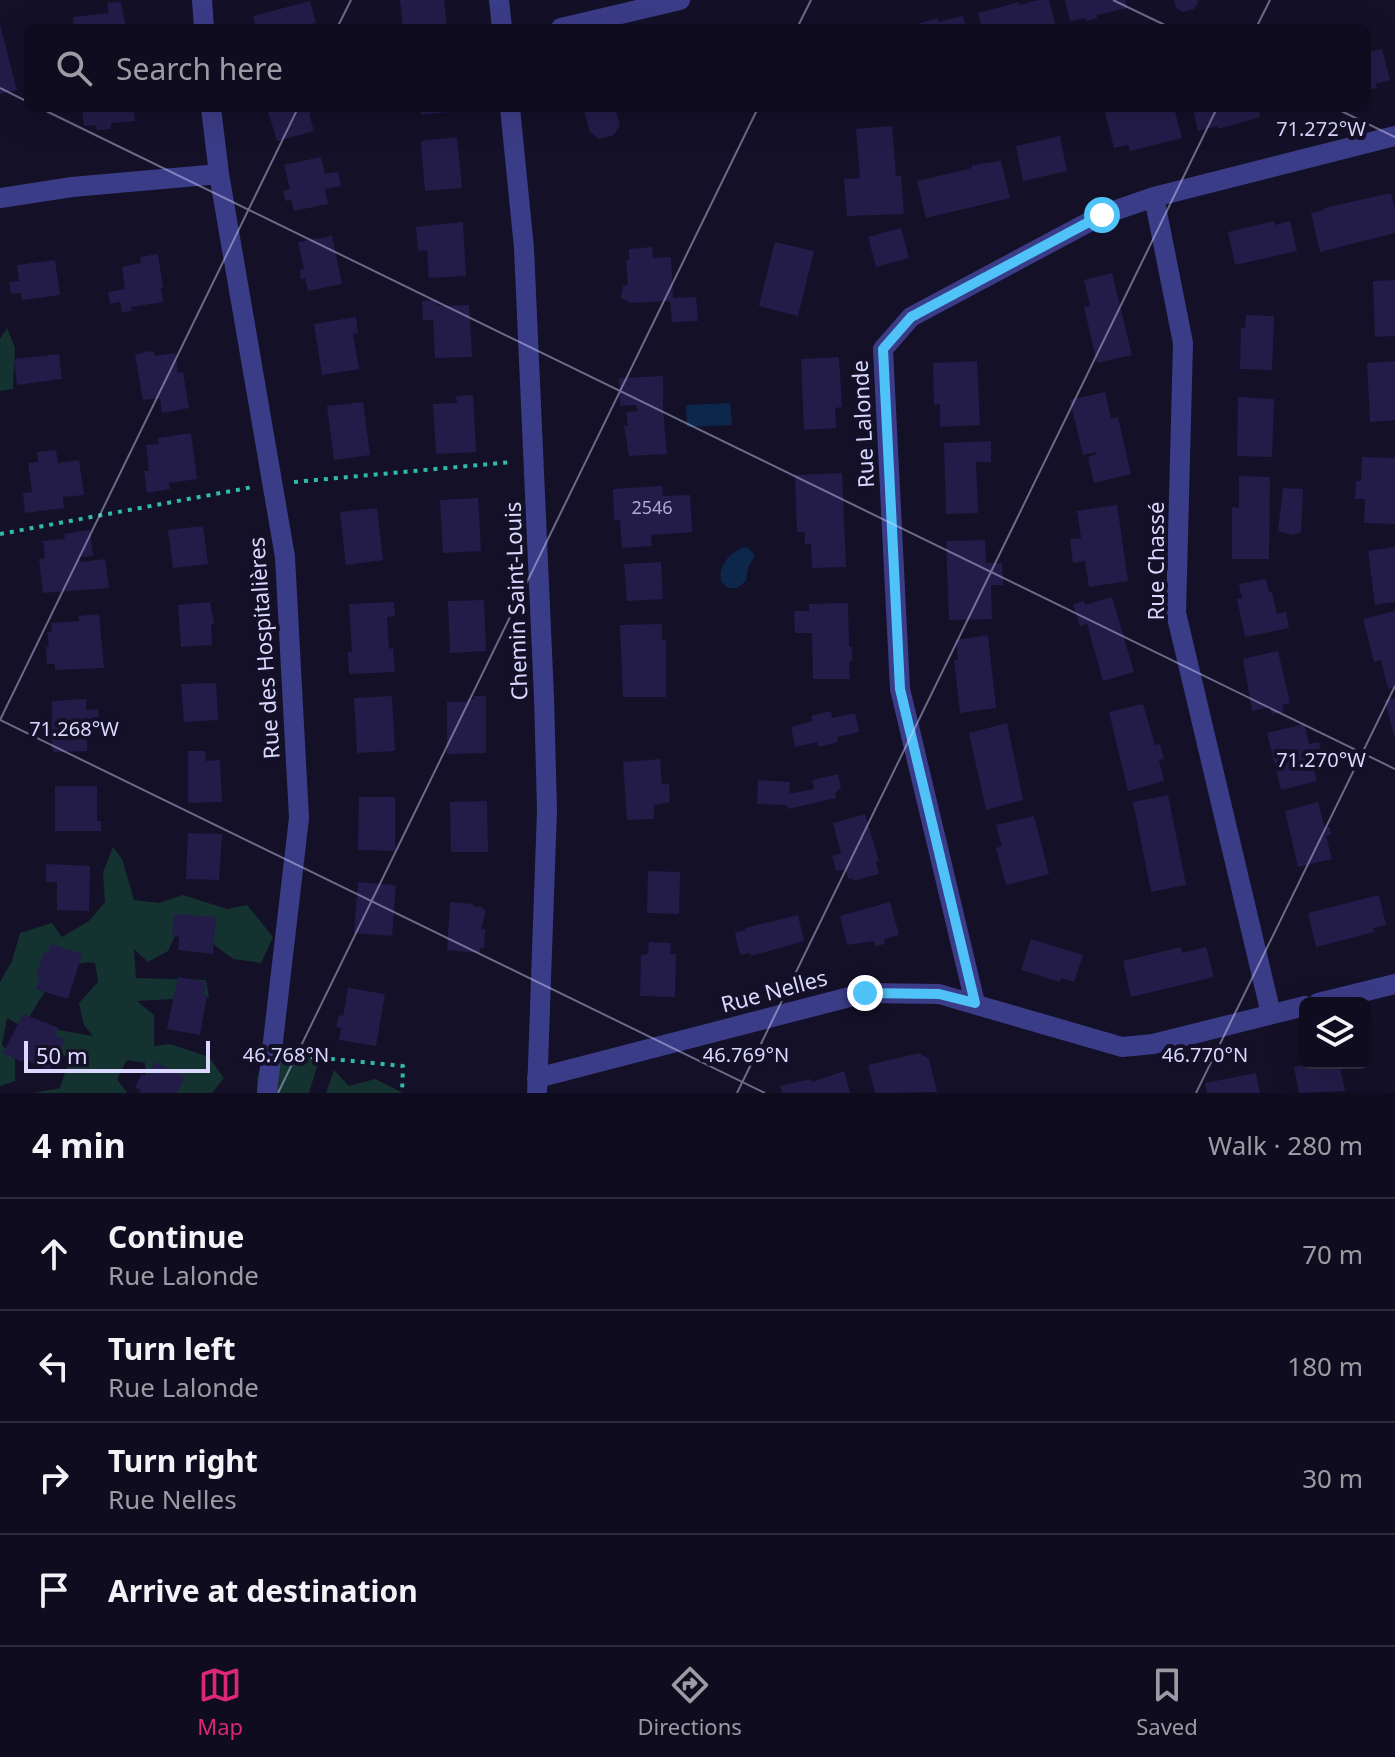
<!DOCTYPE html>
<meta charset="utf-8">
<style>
:root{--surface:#0e0c1e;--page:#171527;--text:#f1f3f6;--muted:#9b9ba4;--line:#2e2c3c;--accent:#db2777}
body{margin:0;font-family:"Noto Sans",sans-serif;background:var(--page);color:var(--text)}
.controls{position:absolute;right:24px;bottom:24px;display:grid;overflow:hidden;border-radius:12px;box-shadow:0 8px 32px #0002}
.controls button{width:72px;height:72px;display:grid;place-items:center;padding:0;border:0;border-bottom:2px solid var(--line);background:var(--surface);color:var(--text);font:40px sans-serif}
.scale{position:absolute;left:24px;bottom:20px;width:186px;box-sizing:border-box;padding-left:8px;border:4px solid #dad8ff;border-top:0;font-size:22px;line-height:28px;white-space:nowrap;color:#dad8ff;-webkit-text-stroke:6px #131028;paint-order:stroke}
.stop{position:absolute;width:24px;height:24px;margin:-18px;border:6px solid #4fc3f7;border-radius:50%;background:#fff}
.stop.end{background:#4fc3f7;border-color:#fff;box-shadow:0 2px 8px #0008}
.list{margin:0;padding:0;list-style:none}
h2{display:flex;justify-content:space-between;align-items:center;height:104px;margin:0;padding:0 32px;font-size:34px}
h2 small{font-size:26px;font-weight:400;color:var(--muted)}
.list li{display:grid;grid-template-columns:52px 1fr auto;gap:24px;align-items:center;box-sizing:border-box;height:112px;padding:0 32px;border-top:2px solid var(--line)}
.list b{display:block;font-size:30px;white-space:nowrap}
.list p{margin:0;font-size:26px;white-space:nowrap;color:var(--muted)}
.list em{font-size:26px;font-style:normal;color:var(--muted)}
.icon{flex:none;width:44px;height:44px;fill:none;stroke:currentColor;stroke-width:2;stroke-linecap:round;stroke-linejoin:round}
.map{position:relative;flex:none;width:1395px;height:1093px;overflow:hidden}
.search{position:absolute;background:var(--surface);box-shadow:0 8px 32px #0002;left:24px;right:24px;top:24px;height:88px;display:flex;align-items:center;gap:20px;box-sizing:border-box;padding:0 28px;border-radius:12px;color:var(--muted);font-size:30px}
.sheet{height:552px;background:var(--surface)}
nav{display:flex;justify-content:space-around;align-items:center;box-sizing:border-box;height:112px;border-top:2px solid var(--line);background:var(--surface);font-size:22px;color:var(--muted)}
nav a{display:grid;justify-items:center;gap:4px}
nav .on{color:var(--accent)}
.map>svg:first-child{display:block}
</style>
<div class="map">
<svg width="1395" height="1093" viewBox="0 0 1395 1093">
<rect width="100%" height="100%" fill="#131028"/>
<path fill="#133230" d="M7 328 15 348 13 389 0 391V339Z
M113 847 122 859 134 900 159 903 183 895 227 909 247 905 273 937 261 963 233 959 212 943 180 926 168 951 148 962 134 949 136 978 206 980 209 997 137 1001 154 1015V1046L170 1044 209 1057 224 1078 212 1093H153L147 1090 145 1063 127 1060 117 1079 127 1093H33L60 1088 70 1058 41 1045 53 1029 93 1036 84 1025 79 1003 98 982 95 963C59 957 40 1001 23 1027L7 1018 2 1045 15 1059V1081L0 1086V982L12 961 20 933 52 923 62 937 89 921 105 902 103 872Z
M292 1049 319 1060 309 1093H257V1077L263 1062Z
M334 1070 349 1086 375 1079 403 1093H326Z"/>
<path fill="#0d274b" d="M730 403 732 425 687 427 686 405Z
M747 547 755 555 748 568 746 581 737 588H728L721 581C718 565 731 550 747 547Z"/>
<path fill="#231c49" d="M400 0H444L447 28H403Z
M1039 0H1049L1056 28H982L978 13 1019 2 1020 5Z
M1065 0H1125L1127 8 1097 15V18L1086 21V18L1070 21Z
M1174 0H1197L1198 3 1194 9 1183 12 1176 8Z
M310 1 316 23 295 28H256L253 16Z
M121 2 126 28H74L73 17 109 13 107 3Z
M963 16 966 28H903L938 18V22Z
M0 25 17 90 0 94Z
M1382 49 1390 80 1376 84 1377 88 1367 90V52Z
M82 108H134L135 121 111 123V129L97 130 96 125 84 126Z
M267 108H317L318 111 309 113 314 131 277 141Z
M420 108H456L457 111 421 115Z
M583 108H615L620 125 614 135 599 139 590 132Z
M1104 108H1151L1152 112 1174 108 1182 138 1130 151 1128 145 1114 148Z
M1193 108H1258L1260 117 1218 129 1217 126 1198 131Z
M892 126 896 176H901L904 214 847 216 844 179 860 178 856 129Z
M1060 136 1067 171 1023 181 1016 146Z
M457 137 462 188 425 191 421 141Z
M321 157 325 174 338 172 341 186 325 189 328 204 294 211 291 200 286 201 283 191 290 189 284 165Z
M1001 161 1010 198 926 218 917 181 972 168V165Z
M1391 193 1395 210V233L1320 252 1311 213 1324 210V208Z
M1274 221 1275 225 1290 221 1297 251 1235 265 1228 232Z
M463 222 466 276 429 278 427 250 418 251 416 227Z
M901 228 909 258 876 267 868 237Z
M332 236 342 284 308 291 305 278 301 279 300 270 304 269 298 242Z
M775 242 814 251 798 316 759 306Z
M652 247 653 258 671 257 673 298 696 297 698 321 672 322 670 301 630 303 621 298 623 286 628 284 626 260H629V249Z
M158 254 163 288H161L163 302 131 307 132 311 122 312 120 302 110 304 108 292 125 289 122 267 141 263 140 257Z
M55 260 60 295 22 300 21 293 11 294 9 282 19 281 17 265Z
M1112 273 1132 355 1097 363 1084 307 1090 306 1084 280Z
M1395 280V336L1375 337 1373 281Z
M437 300V306L469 305 472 357 435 358 433 320H423L422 301Z
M1246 315 1274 316 1272 370 1240 369 1241 328H1245Z
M356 317 358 333 353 334 359 369 322 375 314 324Z
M148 351 154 352 155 356 175 353 178 373 183 372 189 408 162 413 160 398 143 400 135 355Z
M59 354 62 379 17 385 14 359Z
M839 357 842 407 835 408 836 428 804 430 801 359Z
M977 361 980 425 940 427V404L934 405 933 363Z
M1395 361V420L1370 422 1367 363Z
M663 376V410L667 454 629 456 624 426H628L626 412 637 411 636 405 620 406 619 378Z
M1105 392 1111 419 1118 417 1131 474 1094 483 1088 457 1097 454 1096 452 1083 455 1070 400Z
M473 395 476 452 436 454 433 404 457 403 456 396Z
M1238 397 1274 399 1272 457 1237 456Z
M363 402 370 455 334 460 327 406Z
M191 433 197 479 169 483 170 489 147 493 144 471H149L146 445 159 444 158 438Z
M991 441V462H976L978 513 946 514 944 443Z
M56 450 58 463 79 460 84 495 63 497 64 508 25 513 23 493 32 492 28 463 38 462 37 452Z
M1362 457 1395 458V524L1364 523 1365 499H1355L1356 481H1361Z
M842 473 846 567 812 568 811 544H805V532H797L795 475Z
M1239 476 1270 477 1269 559H1232V507L1239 508Z
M662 486 663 496 690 495 692 532 651 535 652 546 622 548 620 520H614L613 489Z
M1283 488 1303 489 1301 532 1292 535 1278 531Z
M478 498 481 551 443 553 440 500Z
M1117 505 1128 581 1089 587 1085 561 1073 563 1070 539 1081 538 1077 511Z
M377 508 383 560 346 565 340 512Z
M203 526 208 564 173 568 168 530Z
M90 530 93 556 79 557 80 562 105 559 109 588 43 593 39 559 45 558 43 541 65 539 64 534Z
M985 540 986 563H1002L1003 585H991L992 619 949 620 946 541Z
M1395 547V602L1375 605 1368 551Z
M661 562 663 599 627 601 624 564Z
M1266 579 1269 592H1272L1277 614 1286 612 1289 628 1245 637 1237 599 1242 598 1239 584Z
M1112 597 1134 672 1103 681 1087 624 1080 626 1073 604 1084 601 1085 605Z
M484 600 486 651 450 653 448 601Z
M210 602 214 624 211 625 212 645 181 647 178 605Z
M394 602 395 616 387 617 389 649 393 648 395 672 349 674 348 652 352 651 349 604Z
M848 603 849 647H852V661H849L850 679H813L812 633H795L794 611H809V604Z
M1395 611V687L1388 689 1381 660 1374 662 1363 619Z
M99 614 104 668 55 670V664H47L46 647H49L47 632H52L51 623 79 621V616Z
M662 624V640H666V697H623L620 625Z
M988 635 996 708 960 713 954 660H958L956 640Z
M1278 651 1290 703 1282 705 1284 712 1272 714 1270 707 1252 711 1243 659Z
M216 683 218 720 184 722 181 684Z
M392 696 395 751 357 753 354 698Z
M474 696H486V753L447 754V702H467V699H474Z
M1395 698V736H1394L1385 700Z
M86 699V710L98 709 99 724 87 725V751L53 752 49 721H52V701Z
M1143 704 1155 745 1160 744 1164 759 1159 760 1164 781 1128 791 1109 712Z
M831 711 832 718 855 713 859 732 837 737 838 742 818 747 817 742 795 747 791 727 813 721 811 716Z
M1007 723 1023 800 986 810 969 733Z
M1304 724 1309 744 1319 742 1322 756 1311 759 1317 781 1281 790 1267 733Z
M188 751H205L206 761 220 760 222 802 188 803Z
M660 759 662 784H669L670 802 654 805V819L627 820 623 762Z
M838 774 841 788 835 793 836 798 788 809 787 805 757 804 758 780 790 782 789 794 814 789 812 780Z
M55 786H97V821H101V831H55Z
M1168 795 1186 885 1151 892 1133 802Z
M359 797H395V851L358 850Z
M487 801 488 852H451L450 802Z
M1318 802 1325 828 1330 827 1331 834 1326 836 1332 859 1298 867 1285 811Z
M865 814 879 861 876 862 879 874 853 881 852 878 848 879 846 869 836 871 832 856 841 853 833 823Z
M1034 816 1049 874 1006 885 996 848 1002 846 996 825Z
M188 833 222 834 219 880 186 879Z
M46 864 90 866 89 911 57 910V882H46Z
M648 871 680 872 679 914 647 913Z
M358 882 396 885 392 936 354 933Z
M1379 895 1386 925 1373 928 1375 932 1316 947 1308 913Z
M450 902 473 904V906L481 907 486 911 481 929H485L484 949 480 948V953L447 950Z
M890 902 899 935 884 939 885 944 875 946 874 941 847 945 840 916Z
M174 914 216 917 213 954 178 950 179 937 172 936Z
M798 915 804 941 751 956 750 953 740 955 735 933 745 930V928Z
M1031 939 1083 955 1074 982 1061 978 1060 982 1021 970Z
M649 942 671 943 670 954H676L675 997 640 996 641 955 648 954Z
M51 944 82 954 68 999 36 989 40 978 36 977 44 952 48 953Z
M1181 947 1182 953 1206 947 1214 977 1131 997 1123 961Z
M178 977 206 982 204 994 207 995 200 1035 167 1029Z
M348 988 385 994 376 1046 339 1040 341 1028 336 1027 339 1015 343 1016Z
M23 1014 59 1028 55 1035 65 1040 49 1071 24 1059 22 1062 3 1053Z
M919 1053 929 1059 937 1092 875 1093 868 1065Z
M155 1062 185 1077 177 1093H139L141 1090 135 1087 142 1074 147 1076Z
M1311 1063H1339L1345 1091 1299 1093 1294 1067Z
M844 1071 850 1093H782L780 1086 811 1079 812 1082Z
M1256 1073 1260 1093H1207L1205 1083Z"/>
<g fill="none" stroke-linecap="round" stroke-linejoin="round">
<path stroke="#30baab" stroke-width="4" stroke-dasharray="4 6" stroke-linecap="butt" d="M294 482 512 462
M0 534 253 487
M291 1055 403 1066 402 1093"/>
<path stroke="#3b3c87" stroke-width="20" d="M202 0 204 28
M499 0 502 28
M561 28 680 0
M211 108 219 174 285 557 299 818 267 1093
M510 108 524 248 544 697 547 810 537 1093
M1154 197 1183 343 1176 613 1271 1014
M0 198 72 187 219 174
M975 1003 900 689 883 349 911 317 1102 215 1154 197 1395 136
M1318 1003 1395 984
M537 1078 865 993 939 994 1122 1047 1153 1044 1305 1006"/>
</g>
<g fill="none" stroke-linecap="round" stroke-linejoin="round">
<path stroke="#4fc3f7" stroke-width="10" d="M865 993 939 994 975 1003 900 689 883 349 911 317 1102 215"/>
</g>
<path fill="none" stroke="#dad8ff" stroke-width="2" stroke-opacity="0.45" d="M1113 0 1171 28M337 28 351 0M797 28 811 0M1256 28 1270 0M0 88 28 102M40 108 1395 769M1335 108 1395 137M0 720 765 1093M0 720 298 108M278 1093 758 108M737 1093 1217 108M1196 1093 1395 686"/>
<g text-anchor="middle" stroke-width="8" stroke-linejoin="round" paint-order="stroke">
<g font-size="18" fill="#aca9d2">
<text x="652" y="514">2546</text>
</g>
<g font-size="22" fill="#dad8ff" stroke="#131028">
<text transform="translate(863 424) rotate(-93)" y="8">Rue Lalonde</text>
<text transform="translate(1156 561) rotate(-90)" y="8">Rue Chassé</text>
<text transform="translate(516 601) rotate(-92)" y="8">Chemin Saint-Louis</text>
<text transform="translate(264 648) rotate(-94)" y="8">Rue des Hospitalières</text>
<text transform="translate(774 991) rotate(-15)" y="8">Rue Nelles</text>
</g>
</g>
<g font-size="20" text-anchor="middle" fill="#dad8ff" stroke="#131028" stroke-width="8" stroke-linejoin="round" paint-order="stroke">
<text x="1321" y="136">71.272°W</text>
<text x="74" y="736">71.268°W</text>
<text x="1321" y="767">71.270°W</text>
<text x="286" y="1062">46.768°N</text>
<text x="746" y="1062">46.769°N</text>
<text x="1205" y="1062">46.770°N</text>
</g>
</svg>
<div class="controls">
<button><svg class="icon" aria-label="layers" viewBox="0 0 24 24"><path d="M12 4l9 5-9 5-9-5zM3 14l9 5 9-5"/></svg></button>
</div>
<div class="scale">50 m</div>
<div class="stop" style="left:1102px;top:215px"></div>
<div class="stop end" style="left:865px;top:993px"></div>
<div class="search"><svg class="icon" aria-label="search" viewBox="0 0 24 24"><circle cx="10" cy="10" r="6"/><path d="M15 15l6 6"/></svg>Search here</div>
</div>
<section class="sheet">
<h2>4 min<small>Walk · 280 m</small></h2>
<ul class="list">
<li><svg class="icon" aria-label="ahead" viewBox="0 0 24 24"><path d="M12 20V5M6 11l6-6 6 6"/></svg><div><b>Continue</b><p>Rue Lalonde</p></div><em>70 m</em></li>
<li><svg class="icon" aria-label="left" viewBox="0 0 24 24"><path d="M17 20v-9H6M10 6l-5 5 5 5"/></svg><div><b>Turn left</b><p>Rue Lalonde</p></div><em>180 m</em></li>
<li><svg class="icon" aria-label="right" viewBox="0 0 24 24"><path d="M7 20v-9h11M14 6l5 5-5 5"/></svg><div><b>Turn right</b><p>Rue Nelles</p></div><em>30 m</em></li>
<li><svg class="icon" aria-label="arrive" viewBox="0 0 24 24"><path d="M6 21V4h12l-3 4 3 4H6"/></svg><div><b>Arrive at destination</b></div></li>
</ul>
</section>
<nav>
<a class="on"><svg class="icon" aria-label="map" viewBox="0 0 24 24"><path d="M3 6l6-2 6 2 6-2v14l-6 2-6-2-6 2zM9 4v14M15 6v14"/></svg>Map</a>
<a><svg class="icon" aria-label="directions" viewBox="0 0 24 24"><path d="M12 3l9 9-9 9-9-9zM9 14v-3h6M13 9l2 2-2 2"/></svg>Directions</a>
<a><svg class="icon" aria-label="saved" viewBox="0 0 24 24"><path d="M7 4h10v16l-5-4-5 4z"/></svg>Saved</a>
</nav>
